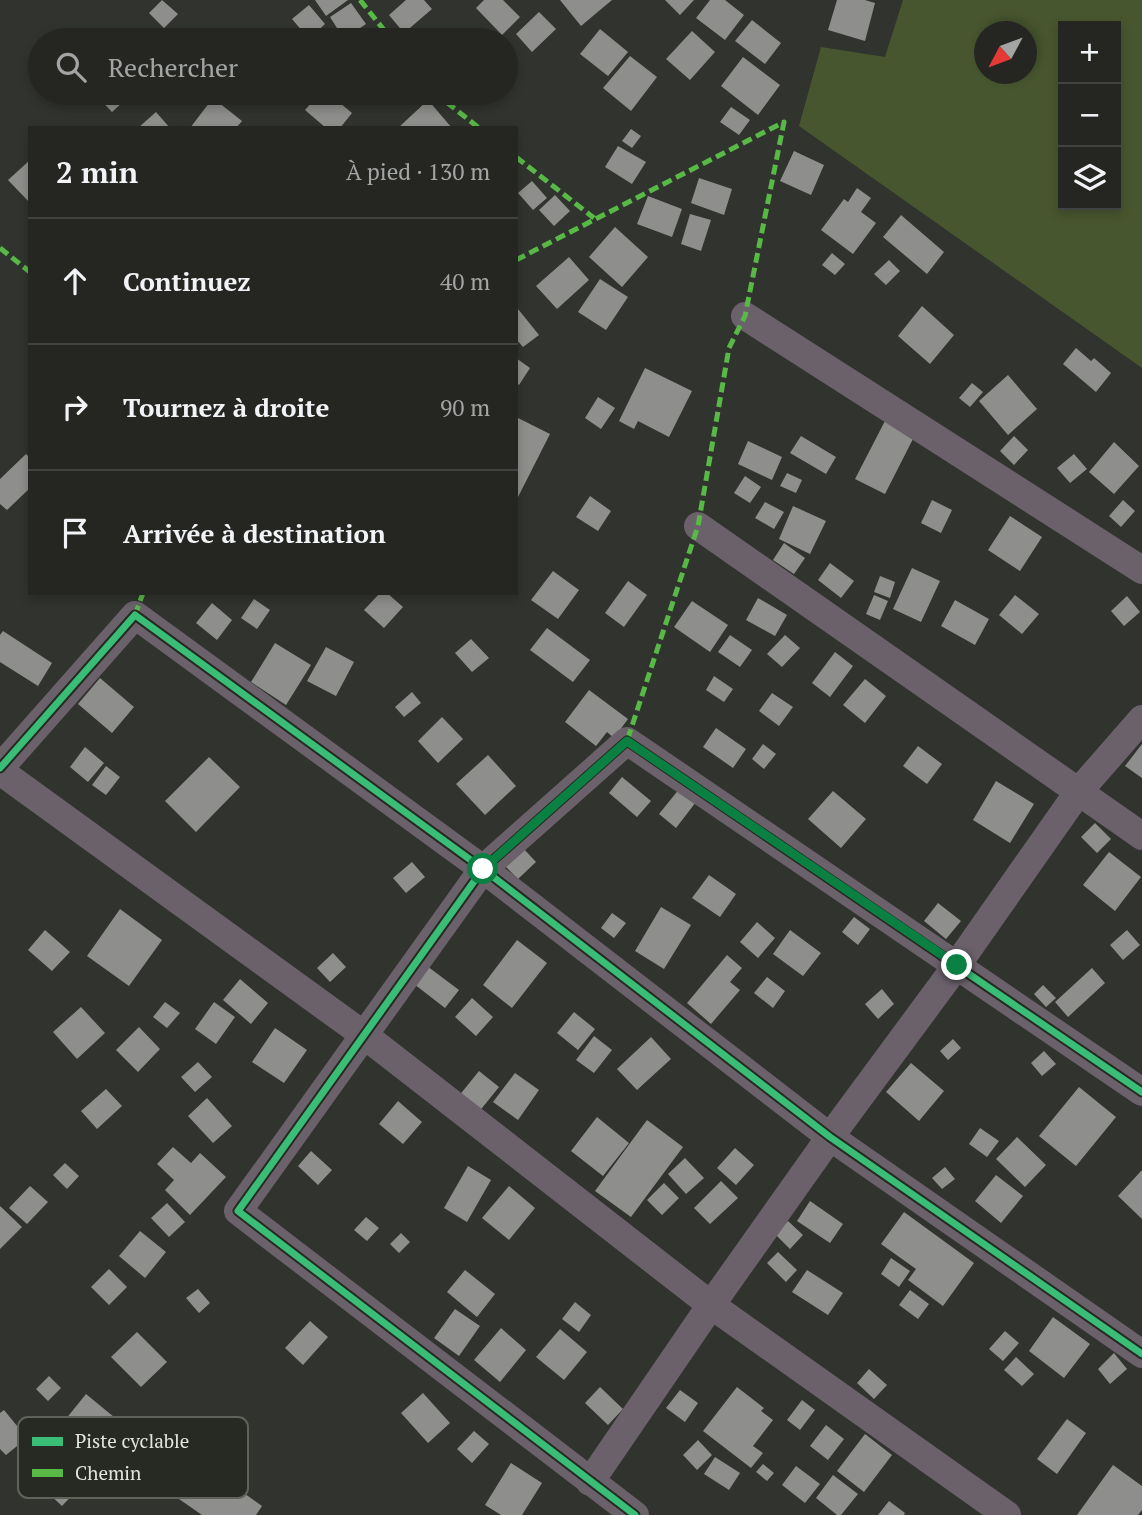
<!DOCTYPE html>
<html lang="fr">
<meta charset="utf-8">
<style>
:root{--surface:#252622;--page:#2d2e2a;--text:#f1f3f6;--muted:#a3a5a5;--line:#424340}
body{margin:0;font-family:"PT Serif",serif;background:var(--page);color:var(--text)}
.controls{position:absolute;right:21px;top:21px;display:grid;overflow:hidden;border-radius:0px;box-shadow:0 4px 10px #0003}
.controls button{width:63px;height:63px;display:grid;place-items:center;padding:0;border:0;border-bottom:2px solid var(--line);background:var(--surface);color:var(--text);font:35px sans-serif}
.compass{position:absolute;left:974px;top:21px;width:63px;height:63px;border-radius:50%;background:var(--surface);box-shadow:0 4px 10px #0003;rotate:229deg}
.stop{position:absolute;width:21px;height:21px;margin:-16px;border:5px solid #0b8043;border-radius:50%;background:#fff}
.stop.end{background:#0b8043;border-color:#fff;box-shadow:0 2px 7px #0008}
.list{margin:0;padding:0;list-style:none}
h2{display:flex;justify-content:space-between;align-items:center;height:91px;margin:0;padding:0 28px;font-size:30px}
h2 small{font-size:23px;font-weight:400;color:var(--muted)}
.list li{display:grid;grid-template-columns:46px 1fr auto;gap:21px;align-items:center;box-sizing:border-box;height:126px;padding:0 28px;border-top:2px solid var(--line)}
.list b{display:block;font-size:26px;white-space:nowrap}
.list em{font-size:23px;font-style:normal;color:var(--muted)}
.icon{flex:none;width:38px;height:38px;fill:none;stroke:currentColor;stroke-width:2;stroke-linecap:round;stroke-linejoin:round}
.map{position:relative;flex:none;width:1142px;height:1515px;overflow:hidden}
.search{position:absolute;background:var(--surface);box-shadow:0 4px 10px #0003;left:28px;top:28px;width:490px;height:77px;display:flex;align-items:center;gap:18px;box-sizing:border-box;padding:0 24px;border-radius:38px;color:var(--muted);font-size:26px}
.panel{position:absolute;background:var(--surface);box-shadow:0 4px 10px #0003;left:28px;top:126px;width:490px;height:469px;border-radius:0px}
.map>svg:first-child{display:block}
</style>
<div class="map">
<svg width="1142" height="1515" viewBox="0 0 1142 1515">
<rect width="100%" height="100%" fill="#31332e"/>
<path fill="#48562f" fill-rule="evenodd" d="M903 0H1142V368L799 126 821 47 885 57ZM1063 26H1116V205H1063ZM984 32H1026V74H984Z"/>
<path fill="#8e8f8c" d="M162 0 178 14 164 28 149 13Z
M315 0H348L326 16Z
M406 0H424L432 9 404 33 389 15Z
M484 0H503L520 17 502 35 476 8Z
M560 0H612L581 26Z
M665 0H694L680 15Z
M710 0H725L744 15 725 40 696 18Z
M837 0H865L875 3 865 41 828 30Z
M351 3 366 24 344 39 330 17Z
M309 5 325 24 309 39 292 19Z
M539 12 556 29 532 52 516 34Z
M752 20 781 43 765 64 735 41Z
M600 29 628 52 608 76 580 54Z
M692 31 715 52 690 80 666 59Z
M630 56 657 77 631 111 603 88Z
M743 57 780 85 758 115 721 86Z
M94 93H133L112 112Z
M320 93H328L352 113 340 128H326L305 110Z
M213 98 242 121 236 128H190Z
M428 100 452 128H398Z
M731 107 750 120 739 135 720 122Z
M156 112 170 128H138Z
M631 129 641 136 632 148 622 141Z
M618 146 646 162 632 184 605 167Z
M794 151 824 165 811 195 780 181Z
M30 160V203L8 180Z
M699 178 732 189 724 215 691 203Z
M532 181 547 198 533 210 518 193Z
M857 188 871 198 861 212 876 223 853 254 821 230 844 199 848 202Z
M555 195 570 211 554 226 539 210Z
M648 196 682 209 672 237 637 224Z
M690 214 711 220 701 251 681 244Z
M901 215 944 252 927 274 883 237Z
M615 227 648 257 622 287 589 257Z
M832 253 845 264 835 275 822 265Z
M569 257 589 280 557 309 536 286Z
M889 260 900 271 886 285 874 274Z
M600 279 628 297 606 330 578 312Z
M922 306 954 335 930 364 898 336Z
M518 309 539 335 523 347 516 339Z
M1076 348 1091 361 1094 358 1111 373 1096 392 1063 364Z
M516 358 530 368 519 385 516 383Z
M645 368 692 391 669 437 638 421 634 429 619 421Z
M1008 375 1037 409 1008 435 979 401Z
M972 383 983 392 970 407 959 398Z
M598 397 615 408 601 429 585 418Z
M518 418 550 434 516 501V421Z
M886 419 915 435 885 494 855 479Z
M801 436 836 457 826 474 790 453Z
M1014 436 1028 450 1014 465 1000 451Z
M748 441 782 457 772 480 738 464Z
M1114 442 1139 466 1114 494 1089 472Z
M26 454 30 458V488L7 510 0 504V479Z
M1074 454 1087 469 1070 483 1057 468Z
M787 473 802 480 796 493 780 486Z
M745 476 761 487 750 503 734 493Z
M590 496 611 511 598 531 576 517Z
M932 500 952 510 941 533 921 523Z
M1123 500 1135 511 1121 527 1109 516Z
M765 502 784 512 774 529 755 518Z
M793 506 826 521 810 554 779 539Z
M1010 516 1042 537 1020 571 988 550Z
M784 543 805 558 794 574 773 560Z
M830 563 854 581 841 598 818 580Z
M912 568 940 581 921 622 893 609Z
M553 571 579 590 558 619 531 600Z
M880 576 895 582 890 598 874 592Z
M628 581 647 595 624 627 605 613Z
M380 593H387L403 607 384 628 364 610Z
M874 595 888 601 880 620 866 614Z
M1015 595 1039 614 1022 634 999 615Z
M1127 596 1140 612 1124 626 1111 611Z
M758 598 787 615 775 636 746 620Z
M254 599 270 610 257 629 241 618Z
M955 600 989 619 975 645 941 626Z
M692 601 728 625 710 652 674 627Z
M212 603 232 620 217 640 196 623Z
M547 628 590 660 573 682 530 650Z
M3 631 52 663 38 686 0 662V635Z
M730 635 752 650 740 667 718 652Z
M785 635 800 648 782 667 767 654Z
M471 639 489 658 472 672 455 653Z
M275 643 311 665 286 705 251 682Z
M326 647 354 662 336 696 307 681Z
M835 652 853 666 830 697 812 683Z
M714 676 733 689 724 702 706 690Z
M100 678 134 707 112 733 78 704Z
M865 679 886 696 865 723 843 705Z
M589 690 628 719 614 738 607 732 596 746 565 722Z
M412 692 421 703 404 717 395 707Z
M772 693 793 707 779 726 759 711Z
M442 717 463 739 438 763 418 741Z
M716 728 746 749 733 768 703 747Z
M763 744 776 754 764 769 752 759Z
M1142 744V778L1125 766Z
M918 746 942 764 927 784 903 766Z
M85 747 104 763 88 782 70 767Z
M488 755 516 786 485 815 456 784Z
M209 757 240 787 196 832 165 801Z
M106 766 120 777 106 795 92 785Z
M622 777 651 801 637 817 609 793Z
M996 781 1034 804 1010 843 973 820Z
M680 788 696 802 676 828 659 814Z
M833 791 866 819 841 848 808 819Z
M1095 823 1111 839 1097 853 1081 837Z
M522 847 536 862 518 879 503 864Z
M1109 852 1141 877 1115 911 1083 885Z
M412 862 425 877 406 893 393 878Z
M709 875 736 894 720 917 692 898Z
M938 903 961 921 946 939 924 921Z
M661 907 691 925 664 969 635 951Z
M120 909 162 940 129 986 87 956Z
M612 913 626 923 614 938 601 928Z
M854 917 870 929 858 945 842 932Z
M757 922 775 938 758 958 740 942Z
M45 930 70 952 52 971 28 950Z
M790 930 821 953 803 976 773 954Z
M1127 930 1140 945 1123 960 1110 945Z
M517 940 547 963 512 1008 483 985Z
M333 953 346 967 330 982 317 968Z
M727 955 742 968 730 982 740 990 711 1024 687 1003Z
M427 966 459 990 445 1008 414 984Z
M1092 968 1105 983 1068 1017 1055 1002Z
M767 977 785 991 773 1008 754 993Z
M240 979 268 1003 251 1024 223 1000Z
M1043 985 1056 998 1046 1007 1034 994Z
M882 989 894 1004 878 1019 865 1004Z
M472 998 493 1017 476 1036 455 1017Z
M165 1002 180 1013 167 1028 153 1017Z
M214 1002 235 1017 216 1044 195 1029Z
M81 1007 105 1033 77 1059 53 1032Z
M574 1012 595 1029 578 1050 557 1033Z
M139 1027 160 1049 138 1072 116 1050Z
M275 1028 307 1050 284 1083 252 1062Z
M594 1036 612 1050 594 1073 576 1060Z
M651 1037 671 1059 637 1090 617 1069Z
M953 1039 961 1048 948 1060 940 1051Z
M1044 1051 1056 1064 1042 1076 1031 1063Z
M198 1062 212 1077 195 1092 181 1077Z
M911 1063 944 1091 919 1121 886 1092Z
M479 1071 499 1087 478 1113 458 1097Z
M515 1073 539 1090 518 1120 493 1102Z
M1079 1087 1116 1117 1076 1166 1039 1136Z
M106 1089 122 1106 97 1129 81 1111Z
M207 1098 232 1126 213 1143 188 1116Z
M398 1101 422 1122 403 1144 379 1124Z
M597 1117 629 1143 603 1176 571 1151Z
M647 1120 683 1147 631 1217 595 1191Z
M980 1128 999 1141 987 1157 969 1144Z
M1017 1137 1046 1165 1025 1187 996 1159Z
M173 1147 191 1163 200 1153 226 1177 190 1215 165 1190 174 1180 157 1164Z
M735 1148 754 1165 736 1185 717 1168Z
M311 1151 332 1170 318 1185 298 1166Z
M685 1158 704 1178 686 1194 668 1174Z
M65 1163 79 1176 67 1189 53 1175Z
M468 1166 491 1180 467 1222 444 1208Z
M945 1167 955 1179 942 1189 932 1178Z
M1142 1170V1219L1118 1196Z
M996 1175 1023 1196 1001 1223 975 1201Z
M721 1181 738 1198 710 1224 694 1208Z
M664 1183 679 1198 662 1215 647 1200Z
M30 1186 48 1202 27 1224 9 1208Z
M509 1186 535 1208 509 1240 482 1218Z
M810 1201 843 1224 830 1243 797 1221Z
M167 1203 185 1222 169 1237 151 1218Z
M0 1206 22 1227 0 1249Z
M904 1212 974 1263 943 1306 908 1280 916 1269 881 1244Z
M366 1217 379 1228 367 1241 354 1230Z
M788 1221 803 1235 790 1249 775 1234Z
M140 1231 166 1252 145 1278 119 1256Z
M401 1233 410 1242 399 1253 390 1244Z
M778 1252 797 1270 786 1282 767 1263Z
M891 1258 910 1271 899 1287 881 1274Z
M109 1269 127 1287 109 1305 91 1287Z
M465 1270 495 1294 477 1317 447 1292Z
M807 1270 843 1293 828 1315 792 1292Z
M198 1289 210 1303 199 1313 186 1298Z
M910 1290 929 1304 918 1319 899 1305Z
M575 1302 591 1315 579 1332 562 1319Z
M455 1309 480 1326 459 1356 434 1338Z
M1053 1317 1090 1344 1064 1378 1029 1351Z
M310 1321 328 1337 303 1365 285 1348Z
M501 1328 526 1350 500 1382 474 1360Z
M560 1329 587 1352 564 1380 536 1357Z
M1005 1331 1019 1343 1003 1361 989 1349Z
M137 1332 167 1362 141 1387 111 1357Z
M1114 1353 1127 1369 1110 1384 1098 1369Z
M1016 1357 1034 1374 1022 1386 1004 1370Z
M869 1369 887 1385 874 1399 857 1383Z
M49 1376 61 1388 48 1401 36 1389Z
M600 1387 623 1409 608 1425 585 1403Z
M737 1387 764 1408 761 1411 773 1420 753 1446 763 1453 751 1468 703 1431Z
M680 1390 698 1403 685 1422 666 1408Z
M423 1393 450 1423 428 1443 401 1413Z
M86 1394 131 1431 103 1467 57 1430Z
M802 1400 815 1410 800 1430 787 1420Z
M4 1410 27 1438 6 1455 0 1449V1413Z
M1067 1419 1086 1433 1057 1474 1037 1459Z
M826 1425 844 1439 828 1460 810 1446Z
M474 1431 489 1444 472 1463 457 1449Z
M865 1434 892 1455 864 1492 837 1471Z
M698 1440 712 1455 697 1470 683 1455Z
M715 1457 740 1473 729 1490 704 1474Z
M511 1463 542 1483 522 1515H501L485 1505Z
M203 1464 262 1506 256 1515H202L179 1499Z
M763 1464 774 1473 767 1481 756 1472Z
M1113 1465 1142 1486V1510L1138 1515H1077Z
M796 1466 820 1484 805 1503 782 1485Z
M63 1475 78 1489 62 1506 47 1492Z
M833 1475 858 1494 841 1515H837L816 1498Z
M889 1501 905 1513 904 1515H878Z"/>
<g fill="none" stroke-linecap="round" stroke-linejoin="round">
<path stroke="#6a616a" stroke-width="28" d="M745 316 1142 570
M698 526 1142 836
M0 768 135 615 483 869 830 1137 1142 1354
M0 771 364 1035 711 1305 1007 1515
M590 1482 711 1305 830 1137 957 965 1079 791 1142 719
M635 1515 238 1211 483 869 627 741 1142 1092"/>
<path stroke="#58b947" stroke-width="5" stroke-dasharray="10 5" stroke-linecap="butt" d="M360 0 392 40
M435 93 479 128
M516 157 594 218
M0 248 30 272
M516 260 784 122 745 316 729 348 698 526 627 741
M135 615 143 593"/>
<g stroke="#272a23" stroke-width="11">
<path id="cycleway" d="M0 768 135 615 483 869 830 1137 1142 1354
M635 1515 238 1211 483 869 627 741 1142 1092"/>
</g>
<use href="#cycleway" stroke="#3abd76" stroke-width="7"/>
</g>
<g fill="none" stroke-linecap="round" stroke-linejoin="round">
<path stroke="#0b8043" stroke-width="9" d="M483 869 627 741 957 965"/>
</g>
<rect x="18" y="1417" width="230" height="81" rx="10" fill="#272a23" stroke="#5f625b" stroke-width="2"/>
<rect x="32" y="1437" width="31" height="9" fill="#3abd76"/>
<rect x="32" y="1469" width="31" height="8" fill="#58b947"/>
<g font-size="19" fill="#e2e4df">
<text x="75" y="1448">Piste cyclable</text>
<text x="75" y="1480">Chemin</text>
</g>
</svg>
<div class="controls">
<button>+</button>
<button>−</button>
<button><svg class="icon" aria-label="layers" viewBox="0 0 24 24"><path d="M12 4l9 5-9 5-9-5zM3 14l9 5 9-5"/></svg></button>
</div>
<svg class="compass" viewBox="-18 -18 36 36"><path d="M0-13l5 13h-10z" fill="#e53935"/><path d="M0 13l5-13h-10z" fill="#a3a5a5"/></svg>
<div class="stop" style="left:483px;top:869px"></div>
<div class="stop end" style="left:957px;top:965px"></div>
<div class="search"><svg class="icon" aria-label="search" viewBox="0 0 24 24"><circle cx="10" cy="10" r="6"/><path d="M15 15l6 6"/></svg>Rechercher</div>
<section class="panel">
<h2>2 min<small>À pied · 130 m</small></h2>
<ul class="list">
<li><svg class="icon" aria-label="ahead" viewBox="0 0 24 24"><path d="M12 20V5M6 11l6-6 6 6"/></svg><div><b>Continuez</b></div><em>40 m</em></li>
<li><svg class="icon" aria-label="right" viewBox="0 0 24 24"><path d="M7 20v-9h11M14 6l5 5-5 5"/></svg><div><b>Tournez à droite</b></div><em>90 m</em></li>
<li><svg class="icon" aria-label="arrive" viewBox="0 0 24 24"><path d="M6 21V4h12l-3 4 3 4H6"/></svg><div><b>Arrivée à destination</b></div></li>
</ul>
</section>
</div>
